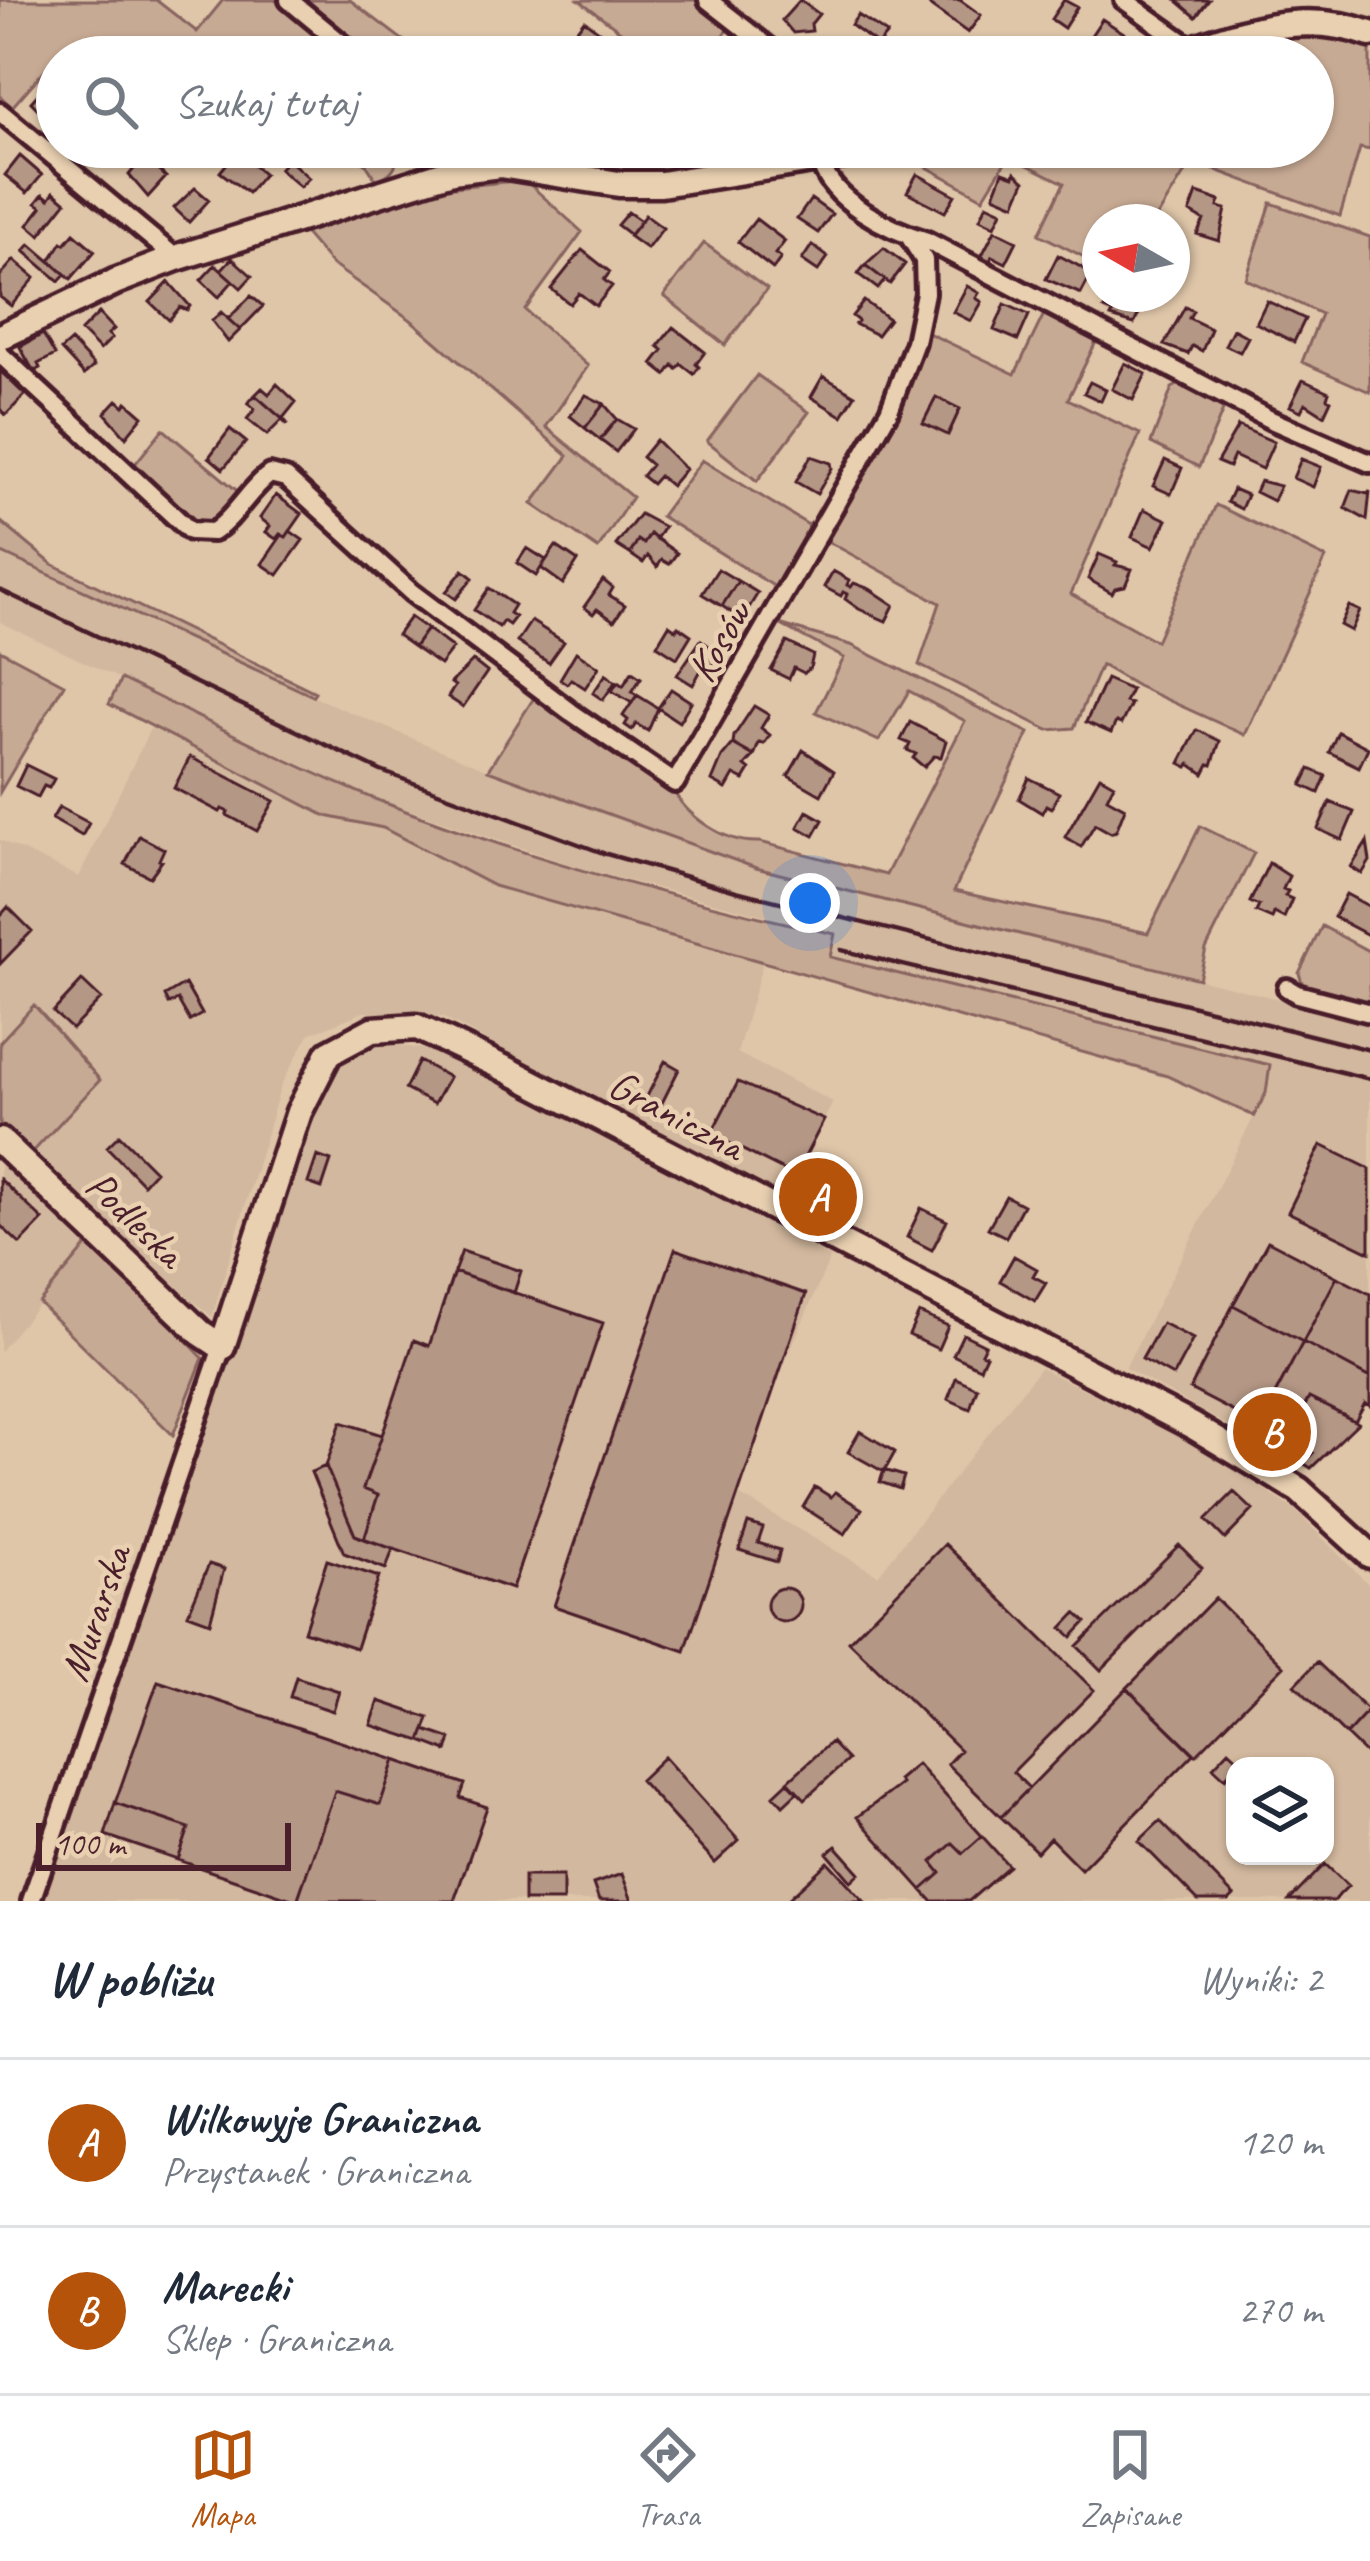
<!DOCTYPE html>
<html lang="pl">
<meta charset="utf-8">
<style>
:root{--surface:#fff;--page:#f2f2f3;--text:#1f2937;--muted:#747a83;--line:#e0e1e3;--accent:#b45309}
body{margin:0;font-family:Caveat,sans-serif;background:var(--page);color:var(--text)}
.controls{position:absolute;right:36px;bottom:36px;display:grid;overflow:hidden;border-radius:24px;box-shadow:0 3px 9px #0004}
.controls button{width:108px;height:108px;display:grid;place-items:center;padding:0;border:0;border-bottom:3px solid var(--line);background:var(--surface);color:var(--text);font:60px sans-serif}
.compass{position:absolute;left:1082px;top:204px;width:108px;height:108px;border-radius:50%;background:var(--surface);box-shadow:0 3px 9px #0004;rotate:279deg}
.scale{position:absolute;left:36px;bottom:30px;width:255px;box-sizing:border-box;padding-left:12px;border:6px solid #4a1f2b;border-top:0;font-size:33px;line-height:42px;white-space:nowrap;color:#4a1f2b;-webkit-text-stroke:9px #e9d0b1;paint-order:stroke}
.you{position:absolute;left:810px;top:903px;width:42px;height:42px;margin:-30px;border:9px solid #fff;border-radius:50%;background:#1a73e8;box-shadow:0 0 0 18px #1a73e833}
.badge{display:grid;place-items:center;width:78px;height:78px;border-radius:50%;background:var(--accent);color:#fff;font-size:39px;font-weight:700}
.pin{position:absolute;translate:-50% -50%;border:6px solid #fff;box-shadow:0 3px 12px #0006}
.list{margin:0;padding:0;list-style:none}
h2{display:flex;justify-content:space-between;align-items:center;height:156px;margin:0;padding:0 48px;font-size:51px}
h2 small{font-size:39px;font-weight:400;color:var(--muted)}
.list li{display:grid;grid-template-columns:78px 1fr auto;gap:36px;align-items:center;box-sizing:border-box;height:168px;padding:0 48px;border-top:3px solid var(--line)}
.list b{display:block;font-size:45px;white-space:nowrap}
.list p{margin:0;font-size:39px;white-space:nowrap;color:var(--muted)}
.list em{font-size:39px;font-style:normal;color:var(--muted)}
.icon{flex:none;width:66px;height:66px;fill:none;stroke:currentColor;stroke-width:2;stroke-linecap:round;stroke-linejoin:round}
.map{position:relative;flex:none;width:1370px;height:1901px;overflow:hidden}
.search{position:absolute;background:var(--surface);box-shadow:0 3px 9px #0004;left:36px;right:36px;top:36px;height:132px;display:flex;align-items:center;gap:30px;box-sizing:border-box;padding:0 42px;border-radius:66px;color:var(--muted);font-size:45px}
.sheet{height:492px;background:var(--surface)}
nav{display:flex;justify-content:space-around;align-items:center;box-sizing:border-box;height:168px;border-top:3px solid var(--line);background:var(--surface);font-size:33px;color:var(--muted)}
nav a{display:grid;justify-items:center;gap:6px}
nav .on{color:var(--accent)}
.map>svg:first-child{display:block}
</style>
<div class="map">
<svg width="1370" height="1901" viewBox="0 0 1370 1901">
<rect width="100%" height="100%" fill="#dfc6a9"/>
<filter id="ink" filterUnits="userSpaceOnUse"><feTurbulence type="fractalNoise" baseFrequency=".00833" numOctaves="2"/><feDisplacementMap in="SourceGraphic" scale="24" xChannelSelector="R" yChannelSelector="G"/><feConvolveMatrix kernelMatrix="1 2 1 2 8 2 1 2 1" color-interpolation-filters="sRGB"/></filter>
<g filter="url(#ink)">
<path fill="#d2b89e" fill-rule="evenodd" d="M0 552 309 695 488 770 756 868 1370 1022V1401L1306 1469 1125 1368 1266 1093 1269 1065 830 957 834 933 583 869 365 795 0 622Z
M153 723 326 816 383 828 494 886 763 962 737 1053 833 1102 785 1199 442 1017 364 1012 309 1034 281 1085 212 1317 29 1156 34 1005 0 1042V840L79 877Z
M382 1043 435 1051 482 1071 830 1258 730 1490 878 1575 1040 1368 1186 1439 1295 1510 1370 1586V1901H39L311 1107 341 1055ZM1235 1766H1325V1856H1235Z
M0 1156 91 1241 0 1351Z"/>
<path fill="#c7aa94" stroke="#886460" stroke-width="3" d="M0 0H156L197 32 223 0H275L335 47 327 57H231L221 50 214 57H77L65 47 12 107 0 96Z
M298 0H350L425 57H369Z
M579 0H696L730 27 708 57H655Z
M1321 34 1370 45V150L1360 148 1340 216 1192 161 1154 222H1100V265L1039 234 1064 183 1009 156 983 198 907 156 946 147H1313V57H1200L1258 39Z
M396 147 393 155 398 158C395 170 388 176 376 180L366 164 347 148Z
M495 147H592L621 169Z
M525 180 582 232 525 310 588 366 546 427 632 497 598 549 532 504 568 456 411 320 331 264 301 229 424 190Z
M1271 203 1370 237V392L1302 362 1321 314 1246 279Z
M704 243 767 289 725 345 664 296Z
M1045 312 1098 338 1068 399 1140 434 1071 594 1156 641 1216 505 1326 558 1245 735 1137 686 1101 665 1074 728 1048 730 919 665 940 603 827 541 883 441 926 332 1015 374Z
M757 375 809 412 757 481 707 441Z
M1180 384 1226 403 1199 467 1151 443 1172 388Z
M163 429 241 494 219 523 199 528 131 469Z
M702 460 815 529 780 590 661 516Z
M0 521 52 564 315 692 313 696 0 552Z
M779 624 851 645 1029 733 954 891 1148 933 1200 826 1254 853 1206 949 1199 979 756 868 488 770 537 693 671 786C685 816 725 844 760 842L886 875 965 721 909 691 879 741 816 712 844 658Z
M0 650 64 684 0 792Z
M121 679C203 719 285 762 370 797 519 857 678 900 835 934L830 957 1270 1065 1266 1093 1254 1116 1167 1076 494 886 383 828 326 816 109 704Z
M1322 926 1370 952V1006L1304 989 1299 973Z
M34 1005 100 1080 29 1156 0 1126V1042Z
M91 1241 203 1358 173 1435 39 1303Z"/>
<path fill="#b59785" stroke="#4a1f2b" stroke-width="3" d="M800 0 819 14 811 24 812 31 793 33 782 20Z
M932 0H960L981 15 968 33 929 5Z
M1064 0 1077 7 1064 28 1051 19Z
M1176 0H1209L1196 17Z
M858 15 887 34 878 45 851 25Z
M1102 19 1127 35 1113 57 1086 43Z
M584 20 603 34 587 57H567L578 42 571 37Z
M836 41 856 54 854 57H824Z
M1066 41 1072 57H1041L1039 51Z
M57 73V112L51 103 42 113 31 102Z
M237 151 264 174 248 193 220 172Z
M20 156 42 175 27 193 5 175Z
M288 159 309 178 300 187 279 169Z
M141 160 148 166 151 163 166 177 148 197 129 175Z
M1003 172 1014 176 1015 172 1025 181 1015 204 994 195Z
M917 174 955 195 945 212 907 192Z
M195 188 209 200 189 222 174 208Z
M54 192 66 202 40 235 28 225 42 207 36 203 43 194 49 199Z
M1197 193 1220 201 1218 207 1226 209 1219 241 1197 234 1204 220 1190 212Z
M811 199 832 214 818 233 797 219Z
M987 204 1002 211 995 226 980 219Z
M628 212 641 221 630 235 617 225Z
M645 215 663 228 647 249 629 236Z
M756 219 785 241 775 254 781 258 773 269 738 242Z
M995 230 1017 241 1006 263 992 256 990 261 981 257Z
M74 233 95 251 71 279 50 261 62 242 65 244Z
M30 244 65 274 59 281 24 251Z
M812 245 828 257 818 271 802 260Z
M884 248 905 264 890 284 865 265Z
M582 250 610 272 604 280 612 286 596 306 579 293 570 304 551 289Z
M1058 255 1092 273 1081 294 1046 279Z
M232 258 252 276 241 288 221 270Z
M14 260 35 278 11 306 0 297V276Z
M215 265 233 281 219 297 201 280Z
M865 265 885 280 878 289 858 274Z
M169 282 190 306 187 310 180 307 169 320 150 302Z
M967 286 979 293 976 298 982 302 971 321 953 312Z
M1111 294 1137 296 1134 303 1142 307 1134 324 1111 317 1113 313 1104 309Z
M251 296 263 306 240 330 228 319Z
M864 301 889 319 877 335 855 324 858 321 852 316Z
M1267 301 1305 319 1294 342 1256 323Z
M1005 304 1029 315 1018 340 994 330Z
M1185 307 1193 311 1189 318 1211 329 1202 351 1192 346 1188 354 1164 345Z
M221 312 240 330 228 342 212 321Z
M99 313 114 329 108 334 112 338 100 350 81 331Z
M673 327 705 352 696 364 699 367 694 374 681 364 677 369 673 365 666 375 652 364 663 350 658 346Z
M1233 329 1248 337 1240 352 1225 345Z
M43 334 55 355 38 364 40 368 34 372 20 347Z
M71 341 94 366 84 375 61 350Z
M1125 363 1146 374 1133 400 1112 389Z
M0 371 25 395 6 415 0 409Z
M823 376 855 395 842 416 811 397Z
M1303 380 1329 392 1327 398 1331 400 1324 415 1305 403 1301 411 1290 406Z
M1090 382 1106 390 1101 401 1084 393Z
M277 384 296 402 283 418 287 423 255 395 262 388 269 394Z
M255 395 287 423 286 424 282 420 267 435 247 419 255 409 248 403Z
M586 395 604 404 585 428 570 416Z
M936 397 960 409 948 435 923 423Z
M117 400 124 406 127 402 143 416 126 437 105 413Z
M604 404 617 419 600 440 585 428Z
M617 419 634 429 616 452 600 440Z
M1238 426 1274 442 1262 469 1234 456 1229 467 1217 462Z
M230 429 246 442 223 469 209 457Z
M656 440 685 469 671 486 659 476 652 484 642 476 651 465 642 457Z
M811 456 831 463 832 468 817 494 796 482Z
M1301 459 1321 467 1313 487 1293 478Z
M1165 460 1182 468 1171 494 1153 486Z
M1260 481 1280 486 1273 501 1255 492Z
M1233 489 1247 495 1241 509 1227 502Z
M1352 490 1368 494 1370 491 1367 520 1345 508Z
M276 495 302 514 286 537 280 534 276 539 266 532 270 526 260 518Z
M1144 509 1167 520 1153 547 1132 537Z
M640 514 664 527 656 539 650 534 644 544 638 540 630 554 616 545Z
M290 531 303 540 278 575 262 564 282 535 286 537Z
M650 534 677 553 669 564 662 560 657 567 648 556 643 563 630 554 638 540 644 544Z
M556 546 578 561 563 584 541 568Z
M527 548 546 560 536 576 517 563Z
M1099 554 1117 562 1115 565 1132 569 1125 586 1115 588 1112 593 1088 579Z
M718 569 738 581 722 606 702 594Z
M463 570 473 578 456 599 446 592Z
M833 571 849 580 847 585 851 587 854 583 870 589 894 605 886 621 859 609 845 599 847 594 843 592 841 596 824 587Z
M603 580 613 588 609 595 625 605 614 621 597 609 593 614 584 607Z
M738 581 758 593 742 619 722 606Z
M489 588 514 605 509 613 515 617 509 625 503 621 499 627 474 610Z
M1349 606 1360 611 1351 631 1340 625Z
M410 617 427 629 414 647 397 635Z
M531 621 564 642 549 663 517 642Z
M669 625 676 630 678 626 691 635 677 658 657 645Z
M427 629 453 648 440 665 414 647Z
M701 640 721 655 707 675 701 670 693 685 677 675Z
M787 642 813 655 810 668 804 673 794 668 789 679 771 670Z
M576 652 599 667 585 688 571 679 567 684 560 679Z
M473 661 487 672 463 707 448 697 455 686 451 683Z
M632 672 641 678 632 692 637 695 632 703 612 691 618 682 623 686Z
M606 674 615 682 603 700 593 693Z
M1106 679 1131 690 1125 702 1131 704 1121 724 1116 722 1111 733 1086 722Z
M671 689 691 702 679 722 658 708Z
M637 695 658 708 648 731 636 724 632 730 625 725 628 720 623 716Z
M754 706 769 715 761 728 770 735 764 744 759 743 754 756 733 744 734 736Z
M910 722 946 741 941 757 934 756 924 767 913 758 916 754 907 750 910 744 901 740Z
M1197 730 1220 741 1212 765 1209 764 1204 774 1190 764 1188 767 1180 763Z
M1338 732 1368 748 1359 767 1329 752Z
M733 744 754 756 745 766 750 770 744 780 734 775 726 789 712 781 722 757Z
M803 750 834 771 821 795 788 776Z
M190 757 274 801 257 831 227 815 228 812 222 809 220 812 174 788Z
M26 765 54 779 49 788 44 786 38 797 16 786Z
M1310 769 1326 776 1319 793 1302 785Z
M1100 776 1114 784 1107 798 1125 808 1116 831 1111 833 1095 824 1081 847 1065 837Z
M1029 778 1059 793 1052 808 1046 805 1042 813 1019 799Z
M1330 802 1354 812 1342 840 1318 829Z
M59 807 89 823 82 836 52 819Z
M807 811 823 820 814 836 798 827Z
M139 836 164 849 159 860 162 861 150 877 125 864Z
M1367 842 1370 861 1362 874 1351 867Z
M1269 863 1289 876 1283 889 1288 891 1285 896 1292 899 1284 918 1274 913 1272 919 1256 912 1259 906 1250 902Z
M1346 894 1370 907V936L1334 917Z
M8 907 32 931 0 964V916Z
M82 981 101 999 72 1029 53 1012Z
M185 984 202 1014 190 1021 178 1000 169 1004 165 996Z
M419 1061 449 1077 434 1104 405 1089Z
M665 1061 679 1069 657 1113 642 1106Z
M738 1082 824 1120 795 1176 711 1134Z
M119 1135 155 1171 143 1184 107 1147Z
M1321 1145 1370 1169V1252L1288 1212Z
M317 1156 331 1161 322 1188 308 1183Z
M0 1179 43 1220 20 1244 0 1225Z
M1006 1196 1023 1205 1006 1237 988 1228Z
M921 1208 947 1221 932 1250 907 1237Z
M1268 1241 1337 1277 1303 1342 1233 1305Z
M675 1249 806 1294 685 1651 554 1606Z
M462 1251 521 1271 514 1293 454 1272Z
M1014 1256 1037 1269 1033 1276 1046 1283 1035 1301 1000 1281Z
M454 1272 603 1323 512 1589 364 1539 378 1495 363 1489 382 1435 414 1340 429 1346Z
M1337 1277 1370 1294V1378L1303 1342Z
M1233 1305 1303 1342 1259 1425 1190 1389Z
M919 1313 948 1326 938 1349 909 1335Z
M1162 1323 1193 1339 1173 1376 1142 1359Z
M963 1334 985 1345 981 1353 986 1355 980 1368 953 1355Z
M1303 1342 1370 1378V1406L1365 1403 1355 1421 1309 1398 1292 1429 1264 1415Z
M956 1378 977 1388 970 1409 948 1399Z
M1309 1398 1358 1423 1311 1468 1303 1463 1313 1453 1287 1440Z
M1264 1415 1292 1429 1287 1440 1280 1437 1279 1448 1254 1435Z
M341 1422 382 1435 363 1489 378 1495 364 1539 355 1535 326 1466Z
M860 1431 895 1452 884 1472 848 1452Z
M326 1466 355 1535 393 1549 386 1569 344 1553 311 1472Z
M884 1470 904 1476 900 1489 880 1482Z
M815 1487 831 1497 835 1492 862 1509 845 1534 803 1507Z
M1234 1492 1253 1510 1225 1539 1206 1520Z
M748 1523 763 1528 758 1543 780 1550 777 1562 739 1550Z
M945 1544 1094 1690 1013 1772 1029 1788 1001 1817 947 1764 960 1750 849 1641Z
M1179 1545 1202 1568 1101 1670 1077 1646Z
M327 1560 379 1577 356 1648 304 1631Z
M209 1564 224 1569 210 1622 188 1614Z
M767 1605a17 17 0 1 1 34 0a17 17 0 1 1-34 0Z
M1215 1598 1284 1666 1196 1755 1127 1688Z
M1076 1613 1086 1622 1072 1637 1062 1628Z
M1317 1662 1368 1711 1346 1735 1295 1685Z
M296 1677 339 1691 333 1711 290 1697Z
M158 1681 395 1760 380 1805 335 1791 297 1901 178 1860 189 1828 115 1803Z
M1127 1688 1194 1754 1081 1869 1050 1838 1037 1852 1001 1817Z
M379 1701 429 1718 421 1741 371 1725Z
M1368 1711 1370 1713V1758L1346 1735Z
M425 1730 451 1739 447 1751 421 1741Z
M831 1742 848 1760 805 1799 788 1781Z
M1229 1750 1241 1761 1225 1778 1213 1767Z
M664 1757 739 1841 715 1863 640 1780Z
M395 1760 465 1784 460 1798 487 1807 454 1901H297L335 1791 380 1805Z
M917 1764 982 1836 963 1853 953 1843 932 1862 941 1873 922 1890 857 1817 901 1784 898 1780Z
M788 1782 797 1792 783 1805 774 1795Z
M115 1803 189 1828 178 1860 105 1835Z
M1160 1821 1234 1896 1229 1901H1198L1139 1841Z
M982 1836 1009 1866 969 1901H932L922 1890 941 1873 932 1862 953 1843 963 1853Z
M836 1846 860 1873 851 1881 827 1853Z
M828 1862 864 1901H786Z
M1325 1864 1348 1886 1333 1901H1289Z
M622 1874 632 1901H599L593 1884Z
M524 1876H563V1901H524Z"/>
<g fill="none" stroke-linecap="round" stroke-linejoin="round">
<g stroke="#4a1f2b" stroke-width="26">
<path id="street" d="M289 0 358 57
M708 0 781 57
M1124 0 1193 49
M0 112 176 258
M465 147 475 166
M820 160C830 201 889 230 927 241L1271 420 1370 463
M0 354 190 531 213 532C236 517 248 490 270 474L286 478 411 592 571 712 675 783 889 411 915 342 925 293 924 260 909 236
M1287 988 1297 994 1370 1013
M31 1901 222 1347"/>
</g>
<g stroke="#4a1f2b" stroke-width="33">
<path id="secondary" d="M1172 57C1236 32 1302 9 1370 34
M0 337 117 281 176 258 452 171 500 165 619 184H661L894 147
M0 1141 201 1333 222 1347 299 1112 329 1053 372 1030 417 1027 506 1069 1193 1426 1299 1490 1370 1555"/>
</g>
<use href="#street" stroke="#e9d0b1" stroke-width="16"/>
<use href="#secondary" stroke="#e9d0b1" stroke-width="24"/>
<path stroke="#4a1f2b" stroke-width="4.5" d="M0 590 381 771 603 853 736 891 1370 1050
M841 950 1370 1079"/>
</g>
</g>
<g text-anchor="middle" stroke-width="9" stroke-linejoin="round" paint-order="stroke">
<g font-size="42" fill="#4a1f2b" stroke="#e9d0b1">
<text transform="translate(718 641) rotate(-60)" y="15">Kosów</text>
<text transform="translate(677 1114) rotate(28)" y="15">Graniczna</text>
<text transform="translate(136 1218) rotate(44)" y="15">Podleska</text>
<text transform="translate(94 1613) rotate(-71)" y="15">Murarska</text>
</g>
</g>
</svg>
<div class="controls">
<button><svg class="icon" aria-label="layers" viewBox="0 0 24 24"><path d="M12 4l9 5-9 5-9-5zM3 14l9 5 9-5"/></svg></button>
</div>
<svg class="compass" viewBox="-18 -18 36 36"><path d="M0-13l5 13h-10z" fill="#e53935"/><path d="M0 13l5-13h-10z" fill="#747a83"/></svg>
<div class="scale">100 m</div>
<div class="you"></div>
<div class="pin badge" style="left:818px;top:1197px">A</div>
<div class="pin badge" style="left:1272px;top:1432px">B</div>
<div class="search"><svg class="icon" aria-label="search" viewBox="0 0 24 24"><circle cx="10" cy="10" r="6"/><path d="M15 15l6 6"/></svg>Szukaj tutaj</div>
</div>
<section class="sheet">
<h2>W pobliżu<small>Wyniki: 2</small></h2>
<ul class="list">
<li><span class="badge">A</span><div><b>Wilkowyje Graniczna</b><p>Przystanek · Graniczna</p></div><em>120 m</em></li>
<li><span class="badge">B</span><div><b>Marecki</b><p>Sklep · Graniczna</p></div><em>270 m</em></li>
</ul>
</section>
<nav>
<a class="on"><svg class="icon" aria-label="map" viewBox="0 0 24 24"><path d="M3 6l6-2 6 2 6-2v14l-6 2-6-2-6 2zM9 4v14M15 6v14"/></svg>Mapa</a>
<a><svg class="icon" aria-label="directions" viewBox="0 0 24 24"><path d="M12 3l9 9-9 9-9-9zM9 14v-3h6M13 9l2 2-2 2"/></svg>Trasa</a>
<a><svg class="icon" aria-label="saved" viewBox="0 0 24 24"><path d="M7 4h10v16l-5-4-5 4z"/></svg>Zapisane</a>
</nav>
